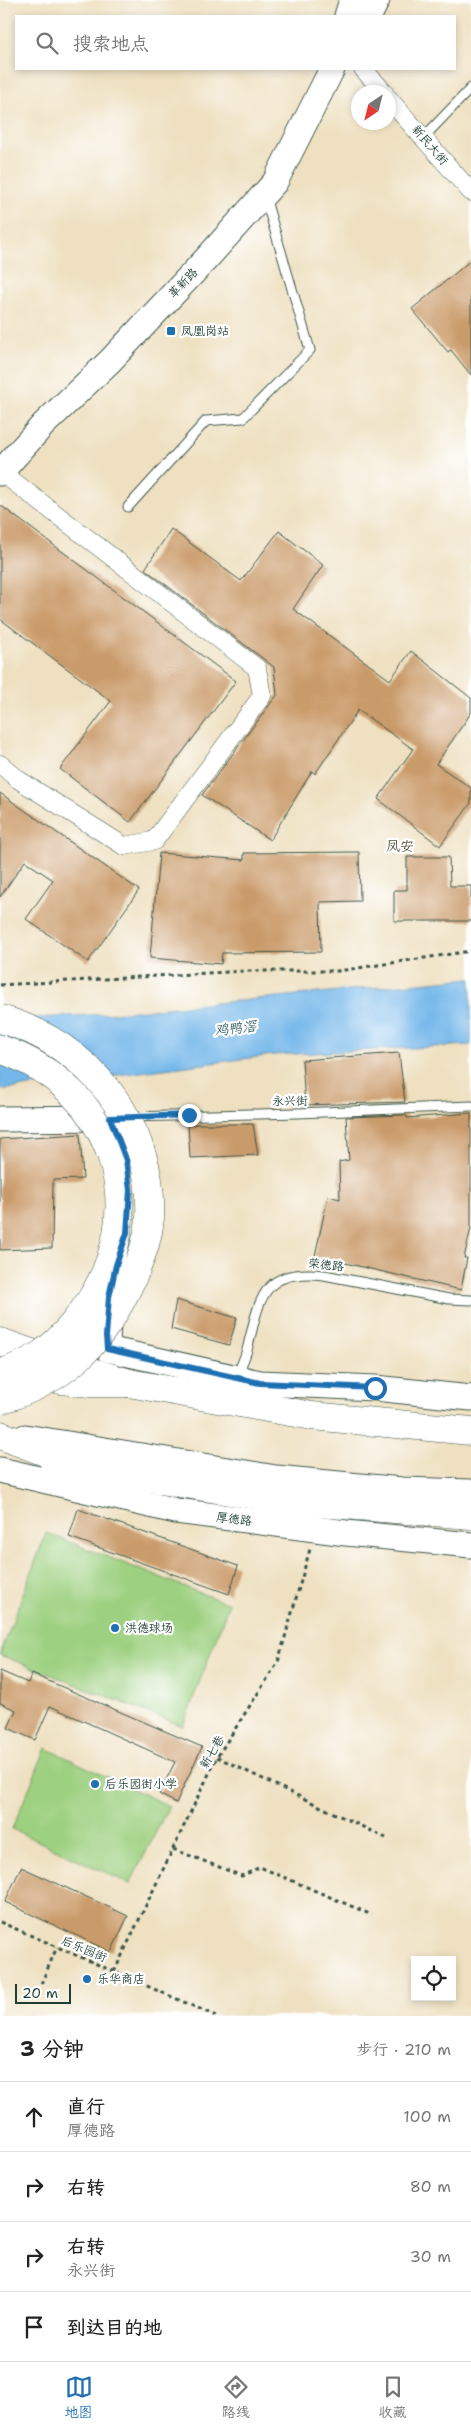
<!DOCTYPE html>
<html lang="zh">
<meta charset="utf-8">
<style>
:root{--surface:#fff;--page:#f2f2f2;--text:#222;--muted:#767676;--line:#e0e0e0;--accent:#1f6fb2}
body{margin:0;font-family:"Shantell Sans","LXGW WenKai TC",sans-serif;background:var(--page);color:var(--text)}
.controls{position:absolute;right:15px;bottom:15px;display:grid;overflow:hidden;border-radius:0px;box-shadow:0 2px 8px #0003}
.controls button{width:45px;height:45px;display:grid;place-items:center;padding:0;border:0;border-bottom:1px solid var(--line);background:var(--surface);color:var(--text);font:25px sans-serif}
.compass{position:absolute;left:351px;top:85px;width:45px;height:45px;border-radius:50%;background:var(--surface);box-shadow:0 2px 8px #0003;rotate:215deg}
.scale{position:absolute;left:15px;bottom:12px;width:56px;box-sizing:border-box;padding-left:5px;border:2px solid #1f3d34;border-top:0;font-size:14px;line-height:18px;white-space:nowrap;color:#1f3d34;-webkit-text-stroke:4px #fff;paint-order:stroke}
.stop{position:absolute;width:15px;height:15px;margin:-11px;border:4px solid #1f6fb2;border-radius:50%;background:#fff}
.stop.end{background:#1f6fb2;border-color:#fff;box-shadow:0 1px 5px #0008}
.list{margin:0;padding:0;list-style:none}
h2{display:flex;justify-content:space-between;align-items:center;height:65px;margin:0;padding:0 20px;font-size:21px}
h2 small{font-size:16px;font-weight:400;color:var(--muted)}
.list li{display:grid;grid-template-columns:32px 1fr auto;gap:15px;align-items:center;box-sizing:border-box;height:70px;padding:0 20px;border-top:1px solid var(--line)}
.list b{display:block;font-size:19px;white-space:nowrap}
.list p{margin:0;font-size:16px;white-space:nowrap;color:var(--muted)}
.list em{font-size:16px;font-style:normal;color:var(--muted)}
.icon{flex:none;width:28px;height:28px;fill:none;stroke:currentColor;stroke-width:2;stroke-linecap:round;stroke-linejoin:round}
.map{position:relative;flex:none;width:471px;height:2016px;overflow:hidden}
.search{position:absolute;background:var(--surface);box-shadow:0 2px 8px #0003;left:15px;right:15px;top:15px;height:55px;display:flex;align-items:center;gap:12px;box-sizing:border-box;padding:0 18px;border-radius:0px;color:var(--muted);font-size:19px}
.sheet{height:345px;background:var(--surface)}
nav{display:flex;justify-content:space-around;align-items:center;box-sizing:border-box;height:70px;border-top:1px solid var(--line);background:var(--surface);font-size:14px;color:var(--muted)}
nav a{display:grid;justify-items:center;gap:2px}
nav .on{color:var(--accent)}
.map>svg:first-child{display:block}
</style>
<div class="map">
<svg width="471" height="2016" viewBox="0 0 471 2016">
<rect width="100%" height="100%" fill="#fff"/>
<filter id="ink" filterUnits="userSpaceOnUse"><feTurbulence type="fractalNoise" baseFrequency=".02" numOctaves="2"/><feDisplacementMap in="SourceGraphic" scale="10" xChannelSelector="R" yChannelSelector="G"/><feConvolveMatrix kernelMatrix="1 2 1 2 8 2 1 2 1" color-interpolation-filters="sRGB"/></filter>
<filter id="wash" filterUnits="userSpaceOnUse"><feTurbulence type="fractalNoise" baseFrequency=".0096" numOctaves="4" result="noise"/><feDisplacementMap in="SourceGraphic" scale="20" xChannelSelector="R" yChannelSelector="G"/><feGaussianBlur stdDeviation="1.12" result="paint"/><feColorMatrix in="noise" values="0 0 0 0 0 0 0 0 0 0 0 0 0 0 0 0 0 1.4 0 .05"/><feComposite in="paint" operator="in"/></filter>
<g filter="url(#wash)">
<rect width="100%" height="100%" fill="#eee0c0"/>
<path fill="#9dd080" stroke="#5e865a" d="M46 1533 229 1604 183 1726 0 1655Z
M46 1748 169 1806 130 1884 12 1829Z"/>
<path fill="#75b7ea" stroke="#4a7a8f" d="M471 978V1045L274 1055 0 1090V1020L104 1014Z"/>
<g id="blocks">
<path fill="#ca9b6b" d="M471 260V375L451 350 448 352 412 309Z
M0 505 236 681 130 822 60 769 111 701 0 619Z
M171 529 241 581 279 531 323 565 293 609 390 680 411 651 471 698V713L436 764 471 788V803L440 846 378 799 413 749 358 710 315 774 312 771 270 840 202 795 277 695 274 667 145 569Z
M0 793 139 890 88 962 26 919 53 880 25 861 0 897Z
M359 852 360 901 320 902 321 952 222 953 221 964 150 958 159 853 244 860V853Z
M407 857H449L450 886H471V921H394V890H407Z
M399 1053 405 1102 305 1105 302 1060Z
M471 1113V1228L464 1258H467L461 1290 315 1256 328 1196 340 1199 339 1162 349 1160 346 1117 406 1115 407 1118Z
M188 1124H253L258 1155 190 1158Z
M80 1134 83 1179 53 1180 52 1248 0 1250V1139Z
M176 1300 237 1318 229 1345 171 1329Z
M78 1509 238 1566 229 1594 69 1537Z
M0 1671 28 1683 32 1674 202 1747 176 1803 159 1794 175 1762 50 1706 35 1740 8 1728 16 1710 0 1703Z
M21 1867 128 1916 111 1952 5 1902Z"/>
</g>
</g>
<g filter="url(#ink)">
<use href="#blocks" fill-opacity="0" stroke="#3e5549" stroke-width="1"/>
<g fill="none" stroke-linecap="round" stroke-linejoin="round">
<g stroke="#3e5549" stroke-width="11">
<path id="lane" d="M423 138 471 88
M128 507 206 421 243 418 310 350 265 197
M129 1117 298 1113 471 1106
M237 1375C241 1366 246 1356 248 1346 260 1298 262 1268 324 1275L449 1299 471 1300"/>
</g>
<g stroke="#3e5549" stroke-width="19">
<path id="street" d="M363 69 384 92
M388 98 471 192
M0 764 19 780 124 846 154 841 262 696 257 668 1 472"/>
</g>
<g stroke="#3e5549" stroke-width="27">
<path id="secondary" d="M347 16 352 0
M369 16 377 0
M0 473 43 425 110 361 208 257 275 182 332 69
M0 1119 109 1118 126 1160
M108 1313 107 1349 260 1383 375 1388 471 1398
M25 1437 276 1478 402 1490 471 1492
M0 1470 176 1511 346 1533 471 1545"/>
</g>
<g stroke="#3e5549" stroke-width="29">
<path id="primary" d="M34 1377 90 1383H129L312 1416 471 1431
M53 1460 160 1480 293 1501 471 1515"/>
</g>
<g stroke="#3e5549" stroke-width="29">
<path id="highway" d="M0 1342 48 1359 129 1383
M0 1435 76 1464"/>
</g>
<path stroke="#3e5549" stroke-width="3" stroke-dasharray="4 4" stroke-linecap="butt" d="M0 985 244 971H338L471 951
M217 1757 386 1838
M173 1849 242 1876 260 1867 372 1915
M0 1922 216 2016
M114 1972 217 1757 278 1662 310 1549
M41 1984 57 1947"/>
<use href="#lane" stroke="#fff" stroke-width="9"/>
<use href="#street" stroke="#fff" stroke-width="18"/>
<use href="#secondary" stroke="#fff" stroke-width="25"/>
<use href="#primary" stroke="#fff" stroke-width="28"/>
<use href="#highway" stroke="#fff" stroke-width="28"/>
<g stroke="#3e5549" stroke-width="29" stroke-linecap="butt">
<path id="highway-bridge" d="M0 1019C87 1042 155 1126 150 1218 148 1243 139 1265 128 1287 99 1347 65 1380 0 1400
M0 1049C115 1089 156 1212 83 1311 73 1325 61 1339 47 1350 34 1361 16 1368 0 1374"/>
</g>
<use href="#highway-bridge" stroke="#fff" stroke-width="28"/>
</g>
</g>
<g fill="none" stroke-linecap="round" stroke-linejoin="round" filter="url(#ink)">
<path stroke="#1f6fb2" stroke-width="6" d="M189 1115 110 1118 126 1160 130 1190 127 1233 116 1265 109 1297 106 1336 107 1349 260 1383 375 1388"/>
</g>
<g fill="#1f6fb2" stroke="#fff" stroke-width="2">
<rect x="166" y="326" width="10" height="10" rx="2.5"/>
<circle cx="115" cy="1628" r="5"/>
<circle cx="95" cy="1784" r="5"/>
<circle cx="87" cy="1979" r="5"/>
</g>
<g text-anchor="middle" stroke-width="4.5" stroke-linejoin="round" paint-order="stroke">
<g font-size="12" fill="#1f3d34" stroke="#fff">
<text transform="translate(430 145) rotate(49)" y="4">新民大街</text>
<text transform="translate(183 283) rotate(-46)" y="4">革新路</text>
<text transform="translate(290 1101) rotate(-1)" y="4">永兴街</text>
<text transform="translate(326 1265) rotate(6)" y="4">荣德路</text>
<text transform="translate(234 1519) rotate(7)" y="4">厚德路</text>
<text transform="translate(212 1752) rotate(-60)" y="4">新七巷</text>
<text transform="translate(84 1949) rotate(23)" y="4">后乐园街</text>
</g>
<g font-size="12" fill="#1f3d34" stroke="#fff" text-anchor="start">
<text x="181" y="335">凤凰岗站</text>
<text x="125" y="1632">洪德球场</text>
<text x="105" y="1788">后乐园街小学</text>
<text x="97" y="1983">乐华商店</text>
</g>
<g font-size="14" fill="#5b5e47" stroke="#fff">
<text x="400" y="851">凤安</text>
</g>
<g font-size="14" font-style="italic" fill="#39626b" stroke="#fff">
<text transform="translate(235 1028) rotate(-6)" y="5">鸡鸭滘</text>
</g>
</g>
</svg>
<div class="controls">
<button><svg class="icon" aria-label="locate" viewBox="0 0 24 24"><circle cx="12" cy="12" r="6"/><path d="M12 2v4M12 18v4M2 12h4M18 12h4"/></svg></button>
</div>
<svg class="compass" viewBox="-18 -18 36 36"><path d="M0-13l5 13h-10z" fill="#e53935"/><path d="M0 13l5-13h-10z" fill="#767676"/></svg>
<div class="scale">20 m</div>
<div class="stop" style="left:375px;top:1388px"></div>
<div class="stop end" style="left:189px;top:1115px"></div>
<div class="search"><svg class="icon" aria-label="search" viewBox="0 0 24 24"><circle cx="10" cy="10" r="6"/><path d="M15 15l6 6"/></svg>搜索地点</div>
</div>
<section class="sheet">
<h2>3 分钟<small>步行 · 210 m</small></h2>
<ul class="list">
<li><svg class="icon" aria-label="ahead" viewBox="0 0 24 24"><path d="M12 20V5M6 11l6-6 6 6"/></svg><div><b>直行</b><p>厚德路</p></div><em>100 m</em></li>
<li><svg class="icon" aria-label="right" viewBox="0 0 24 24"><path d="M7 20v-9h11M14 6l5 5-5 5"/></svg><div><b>右转</b></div><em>80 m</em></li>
<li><svg class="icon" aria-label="right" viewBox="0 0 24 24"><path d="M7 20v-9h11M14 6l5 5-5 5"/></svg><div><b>右转</b><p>永兴街</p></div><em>30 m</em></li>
<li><svg class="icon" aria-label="arrive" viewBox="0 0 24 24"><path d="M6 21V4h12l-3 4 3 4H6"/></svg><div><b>到达目的地</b></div></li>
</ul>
</section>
<nav>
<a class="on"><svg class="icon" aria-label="map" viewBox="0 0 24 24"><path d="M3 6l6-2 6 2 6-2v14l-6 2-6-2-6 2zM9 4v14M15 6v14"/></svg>地图</a>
<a><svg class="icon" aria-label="directions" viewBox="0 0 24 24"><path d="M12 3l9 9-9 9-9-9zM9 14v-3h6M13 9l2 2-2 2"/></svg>路线</a>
<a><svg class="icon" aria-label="saved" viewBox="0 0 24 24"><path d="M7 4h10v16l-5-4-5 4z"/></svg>收藏</a>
</nav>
